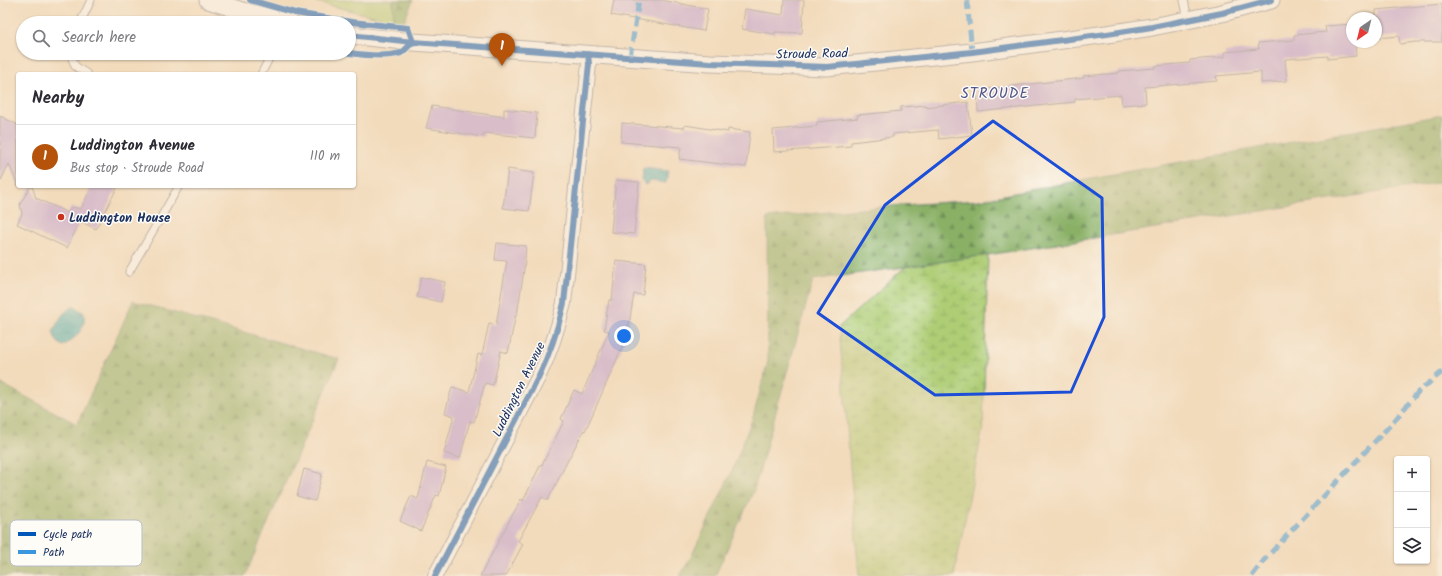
<!DOCTYPE html>
<meta charset="utf-8">
<style>
:root{--surface:#fff;--page:#f2f2f3;--text:#2b2b33;--muted:#7c7c81;--line:#e1e1e2;--accent:#b45309}
body{margin:0;font-family:Kalam,sans-serif;background:var(--page);color:var(--text)}
.controls{position:absolute;right:12px;bottom:12px;display:grid;overflow:hidden;border-radius:4px;box-shadow:0 1px 3px #0004}
.controls button{width:36px;height:36px;display:grid;place-items:center;padding:0;border:0;border-bottom:1px solid var(--line);background:var(--surface);color:var(--text);font:20px sans-serif}
.compass{position:absolute;left:1346px;top:12px;width:36px;height:36px;border-radius:50%;background:var(--surface);box-shadow:0 1px 3px #0004;rotate:215deg}
.you{position:absolute;left:624px;top:336px;width:14px;height:14px;margin:-10px;border:3px solid #fff;border-radius:50%;background:#1a73e8;box-shadow:0 0 0 6px #1a73e833}
.badge{display:grid;place-items:center;width:26px;height:26px;border-radius:50%;background:var(--accent);color:#fff;font-size:13px;font-weight:700}
.pin{position:absolute;translate:-50% -33px;filter:drop-shadow(0 1px 2px #0008)}
.pin::after{content:'';position:absolute;top:21px;width:14px;height:12px;background:inherit;clip-path:polygon(0 0,100% 0,50% 100%)}
.list{margin:0;padding:0;list-style:none}
h2{display:flex;justify-content:space-between;align-items:center;height:52px;margin:0;padding:0 16px;font-size:17px}
h2 small{font-size:13px;font-weight:400;color:var(--muted)}
.list li{display:grid;grid-template-columns:26px 1fr auto;gap:12px;align-items:center;box-sizing:border-box;height:64px;padding:0 16px;border-top:1px solid var(--line)}
.list b{display:block;font-size:15px;white-space:nowrap}
.list p{margin:0;font-size:13px;white-space:nowrap;color:var(--muted)}
.list em{font-size:13px;font-style:normal;color:var(--muted)}
.icon{flex:none;width:22px;height:22px;fill:none;stroke:currentColor;stroke-width:2;stroke-linecap:round;stroke-linejoin:round}
.map{position:relative;flex:none;width:1442px;height:576px;overflow:hidden}
.search{position:absolute;background:var(--surface);box-shadow:0 1px 3px #0004;left:16px;top:16px;width:340px;height:44px;display:flex;align-items:center;gap:10px;box-sizing:border-box;padding:0 14px;border-radius:22px;color:var(--muted);font-size:15px}
.panel{position:absolute;background:var(--surface);box-shadow:0 1px 3px #0004;left:16px;top:72px;width:340px;height:116px;border-radius:4px}
.map>svg:first-child{display:block}
</style>
<div class="map">
<svg width="1442" height="576" viewBox="0 0 1442 576">
<defs>
<pattern id="forest-firs" width="22" height="20" patternUnits="userSpaceOnUse"><rect width="22" height="20" fill="#8ab066"/><path d="M5 1l3.5 6h-7zM16 11l3.5 6h-7z" fill="#709057"/></pattern>
<pattern id="wetland-marsh" width="20" height="14" patternUnits="userSpaceOnUse"><rect width="20" height="14" fill="#aecd74"/><path d="M1 5h8M5 5V1M11 12h8M15 12V8" fill="none" stroke="#95b067"/></pattern>
<pattern id="water-waves" width="16" height="10" patternUnits="userSpaceOnUse"><rect width="16" height="10" fill="#39abb3"/><path d="M0 5q4-4 8 0t8 0" fill="none" stroke="#2f8c95"/></pattern>
</defs>
<rect width="100%" height="100%" fill="#fdfcf7"/>
<filter id="ink" filterUnits="userSpaceOnUse"><feTurbulence type="fractalNoise" baseFrequency=".025" numOctaves="2"/><feDisplacementMap in="SourceGraphic" scale="8" xChannelSelector="R" yChannelSelector="G"/><feConvolveMatrix kernelMatrix="1 2 1 2 8 2 1 2 1" color-interpolation-filters="sRGB"/></filter>
<filter id="wash" filterUnits="userSpaceOnUse"><feTurbulence type="fractalNoise" baseFrequency=".012" numOctaves="4" result="noise"/><feDisplacementMap in="SourceGraphic" scale="16" xChannelSelector="R" yChannelSelector="G"/><feGaussianBlur stdDeviation="0.9" result="paint"/><feColorMatrix in="noise" values="0 0 0 0 0 0 0 0 0 0 0 0 0 0 0 0 0 1.4 0 .05"/><feComposite in="paint" operator="in"/></filter>
<g filter="url(#wash)">
<rect width="100%" height="100%" fill="#f2dbbb"/>
<path fill="#aecd74" stroke="#647e69" d="M308 0H393L394 21Z"/>
<path fill="url(#forest-firs)" stroke="#527062" d="M393 0H413L404 22 394 21Z
M1442 115V182L988 255 813 280 754 490 715 576H680L690 559 732 471 753 417 768 361 767 218 902 205 979 200 1086 179Z
M133 301 339 359 245 576H0V383L77 424Z"/>
<path fill="url(#wetland-marsh)" stroke="#647e69" d="M988 255 983 427 954 576H859L839 327 905 267Z"/>
<path fill="url(#water-waves)" stroke="#2a6d88" d="M643 168 668 171 666 183 650 181 648 184 645 185 642 180Z
M74 306 84 313C87 329 75 339 63 346 56 342 55 339 53 331 58 322 63 310 74 306Z"/>
<g id="blocks">
<path fill="#ba9bdb" d="M614 0H661L708 9 704 31 611 15Z
M784 0H804L802 33 775 32V34L742 29 745 9 783 15Z
M1442 4V42H1415L1400 44 1399 36 1376 38V18H1363L1362 16 1376 15V10Z
M1352 24V42H1355L1356 56 1328 59V56L1285 59 1287 81 1261 83V72L1216 76 1217 81 1145 87 1146 103 1122 105 1121 95 1075 99V102L978 112 977 90 1084 78 1083 76 1119 73V71L1155 68V66L1190 63V60L1225 57V52L1259 49 1258 43 1294 40V35L1326 32 1325 26Z
M968 102 972 135 939 139 938 130 893 134V137L851 142V146L774 152 773 130 817 126V122L858 118 857 115 901 111V107L926 105V107Z
M432 106 504 117V109L537 113 535 138 484 133 483 137 426 128Z
M0 116 18 125V186L9 164 0 182Z
M622 123 684 128 685 125 728 132V129L750 132 746 167 679 159 681 147 621 142Z
M508 169 534 173 529 211 503 208Z
M616 180 639 182 634 234 611 232Z
M31 186H32L36 198 68 213 71 207 81 209 92 186H118L96 229 80 221 67 248 17 224 22 214 20 204Z
M497 243 526 246 524 270 517 315 516 314 508 353 501 351 493 385 485 383 474 422 470 421 460 458 444 453 454 416 445 413 452 387 469 392 478 354 482 355 489 323 496 325 507 261 495 260Z
M616 261 646 264 643 295 634 294 627 336 599 400 585 431 584 430 568 460 548 500 542 497 518 541 523 544 506 576H480L521 499 523 501 541 464 542 465 564 421 561 419 574 390 582 394 609 331 604 330 609 300H612Z
M421 277 445 282 441 302 417 297Z
M427 462 446 467 439 496 436 495 421 531 400 521 411 496 418 499Z
M304 469 322 474 315 501 297 496Z"/>
</g>
</g>
<g filter="url(#ink)">
<use href="#blocks" fill-opacity="0" stroke="#86858c" stroke-width="1"/>
<g fill="none" stroke-linecap="round" stroke-linejoin="round">
<g stroke="#86858c" stroke-width="9">
<path id="service" d="M1184 0 1188 20
M80 23 91 0
M70 53 75 66 87 74
M261 74 272 53
M129 272 179 186"/>
</g>
<g stroke="#86858c" stroke-width="16">
<path id="minor" d="M435 576 538 378C550 353 558 329 564 303L589 64 588 54"/>
</g>
<g stroke="#86858c" stroke-width="19">
<path id="tertiary" d="M208 0 242 11 290 23
M349 35 413 42 710 63 827 67 972 52 1107 34 1152 27 1222 13 1271 0"/>
</g>
<use href="#service" stroke="#fff" stroke-width="7"/>
<use href="#minor" stroke="#fff" stroke-width="14"/>
<use href="#tertiary" stroke="#fff" stroke-width="17"/>
<path stroke="#3a97de" stroke-width="5" stroke-dasharray="10 5" stroke-linecap="butt" d="M967 0 972 52
M630 57 639 0
M1252 576 1265 559 1394 421 1418 392 1442 372"/>
<g stroke="#fdfcf7" stroke-width="8">
<path id="cycleway" d="M250 0 295 13 352 22 408 28 413 42C409 45 405 51 401 53 387 57 363 55 349 53
M349 35 413 42 710 63 827 67 972 52 1107 34 1152 27 1222 13 1271 0
M435 576 538 378C550 353 558 329 564 303L589 64 588 54"/>
</g>
<use href="#cycleway" stroke="#0057b8" stroke-width="6"/>
</g>
</g>
<path d="M0 0H1442V576H0ZM993 121 1102 198 1104 317 1071 392 935 395 818 313 885 205Z" fill="#f2dbbb" fill-opacity=".55" fill-rule="evenodd"/>
<path fill="none" stroke="#1d4ed8" stroke-width="3" stroke-linejoin="round" d="M993 121 1102 198 1104 317 1071 392 935 395 818 313 885 205Z"/>
<circle fill="#c8321e" stroke="#fdfcf7" stroke-width="1.5" cx="61" cy="217" r="4"/>
<g text-anchor="middle" stroke-width="3" stroke-linejoin="round" paint-order="stroke">
<g font-size="13" fill="#1b2f5e" stroke="#fdfcf7">
<text transform="translate(812 53) rotate(-1)" y="5">Stroude Road</text>
<text transform="translate(518 389) rotate(-64)" y="5">Luddington Avenue</text>
</g>
<g font-size="13" font-weight="bold" fill="#1b2f5e" stroke="#fdfcf7" text-anchor="start">
<text x="69" y="222">Luddington House</text>
</g>
<g font-size="15" letter-spacing="1" fill="#53558a" stroke="#fdfcf7">
<text x="995" y="98">STROUDE</text>
</g>
</g>
<rect x="10" y="520" width="132" height="46" rx="6" fill="#fdfcf7" stroke="#b9bec9" stroke-width="1"/>
<rect x="18" y="532" width="18" height="4" fill="#0057b8"/>
<rect x="18" y="550" width="18" height="4" fill="#3a97de"/>
<g font-size="11" fill="#1b2f5e">
<text x="43" y="538">Cycle path</text>
<text x="43" y="556">Path</text>
</g>
</svg>
<div class="controls">
<button>+</button>
<button>−</button>
<button><svg class="icon" aria-label="layers" viewBox="0 0 24 24"><path d="M12 4l9 5-9 5-9-5zM3 14l9 5 9-5"/></svg></button>
</div>
<svg class="compass" viewBox="-18 -18 36 36"><path d="M0-13l5 13h-10z" fill="#e53935"/><path d="M0 13l5-13h-10z" fill="#7c7c81"/></svg>
<div class="you"></div>
<div class="pin badge" style="left:502px;top:66px">1</div>
<div class="search"><svg class="icon" aria-label="search" viewBox="0 0 24 24"><circle cx="10" cy="10" r="6"/><path d="M15 15l6 6"/></svg>Search here</div>
<section class="panel">
<h2>Nearby<small></small></h2>
<ul class="list">
<li><span class="badge">1</span><div><b>Luddington Avenue</b><p>Bus stop · Stroude Road</p></div><em>110 m</em></li>
</ul>
</section>
</div>
